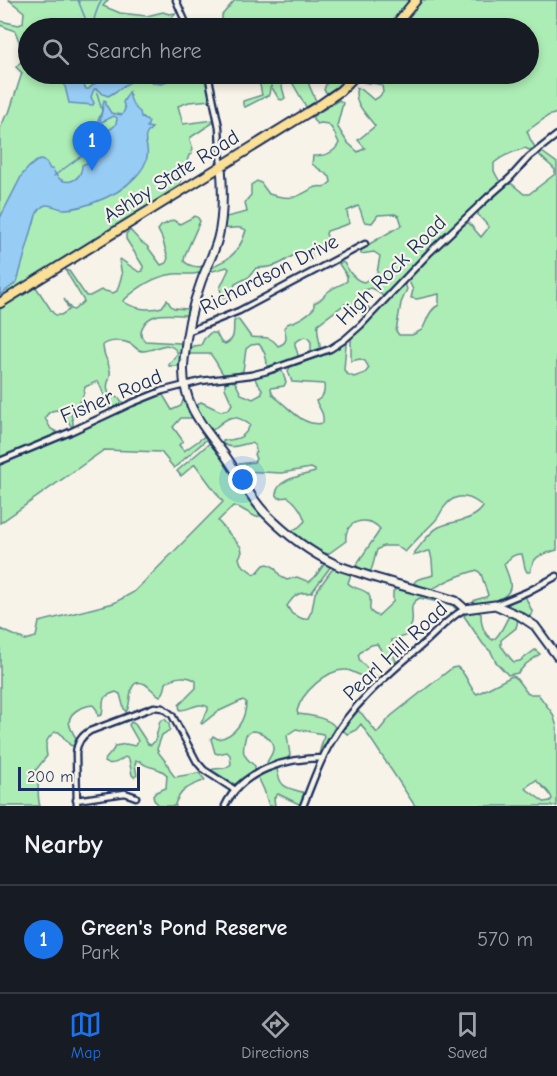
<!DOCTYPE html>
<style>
:root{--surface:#171b24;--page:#242831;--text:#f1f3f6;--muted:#9ea1a6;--line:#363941;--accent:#1a73e8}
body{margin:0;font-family:"Comic Neue",sans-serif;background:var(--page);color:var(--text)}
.scale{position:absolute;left:18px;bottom:15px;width:122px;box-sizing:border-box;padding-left:6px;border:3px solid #1b2f5e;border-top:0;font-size:16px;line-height:21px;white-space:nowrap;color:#1b2f5e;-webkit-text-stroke:4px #f7f3e8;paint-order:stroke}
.you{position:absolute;left:243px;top:480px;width:21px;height:21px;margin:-15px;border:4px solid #fff;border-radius:50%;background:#1a73e8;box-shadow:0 0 0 9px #1a73e833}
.badge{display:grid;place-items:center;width:39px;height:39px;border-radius:50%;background:var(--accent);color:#fff;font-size:20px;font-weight:700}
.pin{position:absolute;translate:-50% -50px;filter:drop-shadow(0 2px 3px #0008)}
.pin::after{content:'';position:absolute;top:32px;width:21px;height:18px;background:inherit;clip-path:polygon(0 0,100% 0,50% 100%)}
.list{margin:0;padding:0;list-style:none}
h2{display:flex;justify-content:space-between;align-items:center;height:78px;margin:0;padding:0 24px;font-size:26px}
h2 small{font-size:20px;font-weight:400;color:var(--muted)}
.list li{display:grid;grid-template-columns:39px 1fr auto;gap:18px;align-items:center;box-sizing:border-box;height:108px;padding:0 24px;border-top:2px solid var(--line)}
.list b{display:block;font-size:22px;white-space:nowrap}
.list p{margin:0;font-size:20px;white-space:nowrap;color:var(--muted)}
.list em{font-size:20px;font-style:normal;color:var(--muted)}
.icon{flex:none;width:33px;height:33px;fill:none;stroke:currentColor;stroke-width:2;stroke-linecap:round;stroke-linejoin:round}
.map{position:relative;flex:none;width:557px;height:806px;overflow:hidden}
.search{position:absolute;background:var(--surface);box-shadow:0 3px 9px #0003;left:18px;right:18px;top:18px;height:66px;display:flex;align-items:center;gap:15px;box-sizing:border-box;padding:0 21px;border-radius:33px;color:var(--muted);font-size:22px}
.sheet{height:186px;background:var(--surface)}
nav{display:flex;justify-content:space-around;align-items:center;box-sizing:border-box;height:84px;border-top:2px solid var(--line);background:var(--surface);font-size:16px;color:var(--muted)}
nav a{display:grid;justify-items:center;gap:3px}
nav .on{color:var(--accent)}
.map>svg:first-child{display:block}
</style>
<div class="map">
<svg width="557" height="806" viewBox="0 0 557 806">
<rect width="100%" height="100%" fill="#f7f3e8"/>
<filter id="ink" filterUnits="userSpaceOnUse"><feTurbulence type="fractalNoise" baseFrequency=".0167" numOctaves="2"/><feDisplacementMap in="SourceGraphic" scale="12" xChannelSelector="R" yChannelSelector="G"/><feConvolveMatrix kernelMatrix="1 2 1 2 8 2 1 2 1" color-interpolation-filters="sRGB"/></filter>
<g filter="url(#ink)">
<path fill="#acedb5" stroke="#648e8a" stroke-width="1.5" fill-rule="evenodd" d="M9 0H108L103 6 120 13 147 16 163 12 169 14 176 13C170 22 160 24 150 28H28V74H206L211 100 189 102 178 106 183 124 214 120V122L191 137 190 140 193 149 191 151 192 154 189 155 179 187 180 190 0 299V129L6 115 9 113 22 73 16 67C23 61 26 55 25 46L19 41 15 31 0 25V21L19 25 23 23 24 12Z
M235 0H412L389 28H374L369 26 361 28H224L222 25V15Z
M421 0H557V113L548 116 527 131 531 141 535 147 533 149 529 150 525 148C512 153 505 154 494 163V171L501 184 437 243 384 297 376 290 370 288 363 291 362 296 370 310 364 317C359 310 355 302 345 304L318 324C316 333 321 341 320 350L311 353V342L308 338 304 337 295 342C294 348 299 352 298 358L270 367 267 366C267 357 265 351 259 344L251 345 246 349 243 371 239 373 223 374C218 367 216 360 210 354H190L189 350 193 346 201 345 204 339 210 333H216L221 342 225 344C236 339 233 332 234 321L238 319 251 337C264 339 269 334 278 346 288 343 287 337 284 328L287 324C297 321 307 316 314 308V303C324 299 322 296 329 291 335 286 342 285 347 281V276L339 264 342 262 344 263C349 271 354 280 364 282L377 273 380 256 374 252 361 254V249L402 225 399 216 395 214 378 215 372 223 365 222C361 217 362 210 358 206L347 211 349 223 348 224 327 231 326 234 331 246 328 249 322 247 310 250 313 260 310 261 304 253C294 252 290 259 281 263 274 267 264 268 256 268L249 277 235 284 231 296 225 298 222 297 220 288 229 269 227 267 213 271 211 270C215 263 221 263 227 259 238 252 243 241 246 230 239 225 232 230 224 228L226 217 247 212 245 202 251 195V185L257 181 261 183 269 194C279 197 293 200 302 194 311 190 314 185 325 187L331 182 330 177 312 164 313 156C324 156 334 154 339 143L333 130 328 124 321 123 317 124 313 120V116L339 100 343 103 337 126 347 142 358 152 365 148 358 140 375 126C367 115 352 102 357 88L361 89 374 100 379 97 383 92 382 86C374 80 367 86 359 80L363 74H528V28H446L438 23 409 18 408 16Z
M237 74H352L345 82 327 93 324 90 327 81 322 75H316L311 79 309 85 316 101V106L308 110 289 77H285L282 79V87L285 98 282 100 279 99 271 86 270 88 269 95 245 107 243 105V101L262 95 259 80 251 81Z
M542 152 557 163V550C541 555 534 554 530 572H527L525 568 522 554C514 553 510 558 504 564 506 571 512 581 510 588 507 601 486 603 475 604L473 602 475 600 486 597 488 595 481 574 477 570C468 573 457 576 449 580 434 587 430 595 413 585 416 576 425 579 433 575L432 560 430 551C424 550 420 556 414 555L415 552C422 544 429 532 439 527 454 520 473 522 483 507 472 496 457 492 446 505 441 510 440 516 435 521 425 531 415 541 405 552L397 546H383L377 550C374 558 374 565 370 572H364L356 565 378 533 380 529C368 514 343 521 346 541L328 554 321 552 291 531 299 527 305 521C302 511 297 503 288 497L279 498 276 494C278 478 302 476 315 472V470L311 468 281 473 243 471 238 467 239 464 254 462 256 459 254 454 256 451 255 445 251 443C241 444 233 450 223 444V441C237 439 244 439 250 425 234 412 227 417 213 430 204 426 200 415 195 407L201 402 220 411 229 409 232 404 225 388V383L230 381 235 382 241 394 253 399 262 394V389L256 381 255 377 282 371 286 382 284 386 271 388C271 396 276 397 281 402 293 412 305 427 323 423 324 412 320 410 316 401 324 397 325 392 324 384L292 382 288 371 290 367 321 356 344 343 346 344 344 370 347 374 354 377 365 373 369 368 365 361 360 359 351 361V336L405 284 407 289 401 303 396 331 399 335H412L422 330C427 321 429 309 439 305V294L417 299 411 298 413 290 408 279 426 260 465 224 469 223 481 237 489 227 478 215V211L508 184H512L524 194H529L555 174V170C550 164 543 160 539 154Z
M195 216 198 218 200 221 185 255 184 261C188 266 198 268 204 266L202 272C193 276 184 273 174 274 154 276 138 287 123 301 133 309 150 311 162 307L167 300 171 306 174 308 187 309 189 312 188 315C172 316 150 309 142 328 140 334 141 337 145 341L180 343 183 348 181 366H169V364L178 353C167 337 157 351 143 351 137 351 136 347 131 344 123 340 110 340 103 345 103 356 108 360 110 370 112 380 104 382 109 394L120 399 123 403 122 405 113 410 110 409 98 381 85 387C84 392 83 398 80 401 76 405 72 406 71 413 71 417 74 422 73 427L71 426 62 410C54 410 49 410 45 418L51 429 57 432 55 435 0 458V309L36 287 53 313 56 315H61L69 310 64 299 71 309 74 310 84 301 67 273 66 270 69 271 86 296H90L101 290 113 293 117 291 122 275 119 260 120 259 139 272 143 271V266L126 239V234L130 230 141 242 147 246 161 265 166 263 168 258 162 238 158 230 161 226 173 220 180 224Z
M161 394 163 395 172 410 181 406 184 398 187 400 192 416 191 418H181L173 427 183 441 179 445 184 451 205 436 207 439 174 468 161 452 104 450 0 523V463L107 418 155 395Z
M211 442H213L263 515 256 517 238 507 233 506 218 521 241 547 242 552 239 558 241 564 254 574 257 573 264 565 268 564 274 567 281 577 287 580 297 577 309 582 315 577 325 563 331 566 312 592C310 593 307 593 304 593 296 593 291 600 287 606L292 614 303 619 308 618 312 610 315 593 331 571 337 567 350 572 351 574 348 583C354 590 365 588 369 595 374 605 363 610 378 616L393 602V592L396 588 398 587 447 600 459 606V609H456L452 605 420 598C405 605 416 615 411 626 410 630 407 632 406 636L392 640 391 648 397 664 393 665 389 662 377 644C369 644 363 649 358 655L360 661 378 679 377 681 374 682C365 679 356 672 347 670 327 668 301 694 297 711L298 714C310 716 328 717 335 727L319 754 324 736 323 734 296 729 287 735 290 755 288 758 270 764 267 763C268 759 273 754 273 749 274 739 261 731 252 731L246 735C242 751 241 755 255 766V771L241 782 234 784 211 770C217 767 226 771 231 764L230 755 227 752 218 754 215 753 211 739 213 736 218 739C236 736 246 719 246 702L243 700 217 712 202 724 201 723 208 710V707C199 701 190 710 180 710L179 705 196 688V681C188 675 174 676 166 683 165 688 165 693 160 696 154 693 150 687 145 684 128 676 131 701 128 708 128 709 127 710 126 712L124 709 120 694 116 692C98 698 105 700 102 715L98 716 97 710 93 705C87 705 84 707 79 709 64 717 69 727 76 738L75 744 73 746 70 745 59 732H55C45 739 45 745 47 756L35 771C41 783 36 794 40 806H0V629L25 640 36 637 39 622 114 603 134 592 223 502 195 464 181 476 177 471Z
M525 596 532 611V614L529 616 511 609 507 606 512 601Z
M478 612 481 614C481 625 484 635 493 640 501 635 504 624 509 616H515L518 620 516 628 501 640V646C506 651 508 657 514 662L520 661 535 650 540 654 526 664 518 673 508 675 496 662 491 652 483 644 464 616 467 613Z
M457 667C467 673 468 687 477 694L512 676 515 677 528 694H538L553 714 557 727V806H415L361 724 356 730 347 734 344 731V729L356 711H358L362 714 377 733 391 716 452 668ZM536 780C541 787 550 790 552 799L550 801 544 802 525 788Z
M165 719 169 724 170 730 162 735 157 749C159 755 164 758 168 765 170 770 170 772 175 777L199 773 205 780C190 787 182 787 175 804L176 806H160L154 800 153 796 156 792 166 788 167 775C158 765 148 770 140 761H136L135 765 137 775 134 777 132 775 129 759 125 757C118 762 112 766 104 762 107 755 113 753 115 746L126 744 135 746 138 741 129 725 131 722 135 724 148 744 151 745 155 741 160 721Z
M273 769H277C280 790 288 787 305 793L301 805 278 794 274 798 275 806H269L264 790 258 777 259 773Z"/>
<path fill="#97cdf5" stroke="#658eb9" stroke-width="1.5" d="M62 74H79L80 79 86 89H89L97 80 100 74H153L154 78 152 81C128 76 126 87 108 96L103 94 98 89H94L91 97 94 103 93 105 69 103Z
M129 92C130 100 133 107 140 112L141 117 149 122 147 127 152 128C139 139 150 144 147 157 145 171 128 185 117 192 103 200 80 209 64 209 58 209 51 204 46 205 41 206 38 211 36 215L17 282 0 295V218L22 175 29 167 37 161 41 160 46 162 50 169H53C60 189 82 183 82 165 85 163 89 163 91 161 96 156 90 145 97 137 104 129 117 131 117 118L114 116 102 122 100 121 104 100 106 101V105L111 113 122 115 125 109 123 102Z"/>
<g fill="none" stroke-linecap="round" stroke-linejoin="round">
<path stroke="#658eb9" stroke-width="1.5" d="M78 0 89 28
M91 28C95 19 96 8 102 0
M93 74 95 84
M149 80 153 83 162 84 177 74
M54 176 84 154 102 111 96 89"/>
<g stroke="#1b2f5e" stroke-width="9">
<path id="street" d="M176 0 188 28
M208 74 219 127 221 166
M187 332 239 311 365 244
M0 461 70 432 132 403 162 391 201 381 251 375 267 371 330 349 344 340 361 325 430 252 487 198 510 178 529 157 557 135
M495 605 527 592 557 576
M76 800 125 793 136 797
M77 806 76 753C77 743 81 736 90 731L154 707 163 708 172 715 197 762 204 770 235 790
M225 806C242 770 286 758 323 758
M303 806C312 784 319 762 331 742 353 703 389 674 422 645 436 633 449 617 465 609"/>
</g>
<g stroke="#1b2f5e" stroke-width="11">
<path id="secondary" d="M221 166C223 190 224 215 218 238 214 254 205 269 200 285 191 309 186 335 184 360 180 399 199 422 221 450 237 470 247 494 265 513 285 533 309 552 335 564 343 568 352 570 360 573 392 584 425 591 456 601L465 609 495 605 520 616 535 626 557 656"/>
</g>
<g stroke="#1b2f5e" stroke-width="12">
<path id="primary" d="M393 28 416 0
M0 303 320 105 340 91 357 74"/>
</g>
<use href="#street" stroke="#f7f3e8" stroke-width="4.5"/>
<use href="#secondary" stroke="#f7f3e8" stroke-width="7"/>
<use href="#primary" stroke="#fadf96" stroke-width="8"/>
</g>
</g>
<g text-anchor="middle" stroke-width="4.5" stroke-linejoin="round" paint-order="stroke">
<g font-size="21" fill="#1b2f5e" stroke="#f7f3e8">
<text transform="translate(171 176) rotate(-32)" y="7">Ashby State Road</text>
<text transform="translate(391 270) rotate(-45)" y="7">High Rock Road</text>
<text transform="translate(269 274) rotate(-27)" y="7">Richardson Drive</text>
<text transform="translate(111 396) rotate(-23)" y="7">Fisher Road</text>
<text transform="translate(395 651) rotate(-43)" y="7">Pearl Hill Road</text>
</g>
</g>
</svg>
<div class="scale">200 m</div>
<div class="you"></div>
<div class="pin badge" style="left:92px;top:171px">1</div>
<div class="search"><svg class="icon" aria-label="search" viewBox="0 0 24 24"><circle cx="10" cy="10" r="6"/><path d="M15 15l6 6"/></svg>Search here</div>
</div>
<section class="sheet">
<h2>Nearby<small></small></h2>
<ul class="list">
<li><span class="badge">1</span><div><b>Green's Pond Reserve</b><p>Park</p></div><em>570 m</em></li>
</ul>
</section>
<nav>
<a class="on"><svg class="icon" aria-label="map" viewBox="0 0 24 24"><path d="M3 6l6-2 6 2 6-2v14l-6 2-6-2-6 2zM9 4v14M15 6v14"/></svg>Map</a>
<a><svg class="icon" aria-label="directions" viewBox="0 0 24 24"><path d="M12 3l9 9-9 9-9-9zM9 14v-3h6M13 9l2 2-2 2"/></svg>Directions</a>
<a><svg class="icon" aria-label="saved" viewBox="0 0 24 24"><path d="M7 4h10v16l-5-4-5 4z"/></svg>Saved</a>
</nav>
